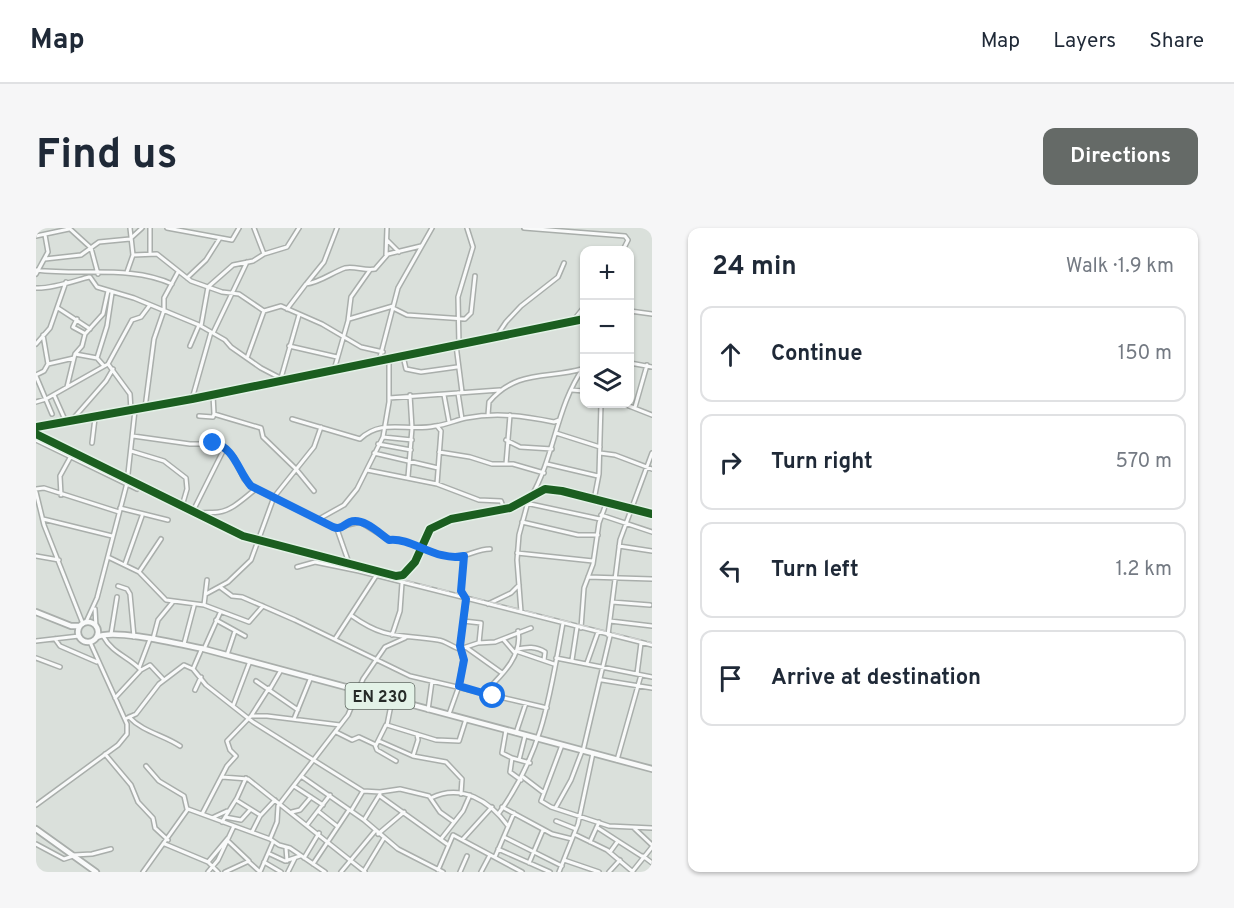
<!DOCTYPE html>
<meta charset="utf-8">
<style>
:root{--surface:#fff;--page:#f6f6f7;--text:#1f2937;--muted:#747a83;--line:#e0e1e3;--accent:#656a67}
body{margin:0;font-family:Overpass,sans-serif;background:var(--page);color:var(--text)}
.controls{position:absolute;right:18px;top:18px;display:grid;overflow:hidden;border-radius:12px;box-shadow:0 2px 4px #0004}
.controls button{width:54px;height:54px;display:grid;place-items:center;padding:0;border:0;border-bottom:2px solid var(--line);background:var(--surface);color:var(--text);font:30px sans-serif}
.stop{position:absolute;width:18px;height:18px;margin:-14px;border:4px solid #1a73e8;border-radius:50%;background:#fff}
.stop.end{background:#1a73e8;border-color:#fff;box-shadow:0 2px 6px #0008}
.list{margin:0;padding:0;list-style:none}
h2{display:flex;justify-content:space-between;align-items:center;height:78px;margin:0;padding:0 24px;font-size:26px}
h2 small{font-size:20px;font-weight:400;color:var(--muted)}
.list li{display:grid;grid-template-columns:39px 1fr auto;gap:18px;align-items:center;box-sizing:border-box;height:96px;margin:0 12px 12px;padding:0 12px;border:2px solid var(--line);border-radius:12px}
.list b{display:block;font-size:22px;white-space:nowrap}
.list em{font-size:20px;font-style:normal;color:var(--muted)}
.icon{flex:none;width:33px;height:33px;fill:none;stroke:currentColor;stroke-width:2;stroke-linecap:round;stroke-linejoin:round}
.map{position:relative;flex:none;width:616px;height:644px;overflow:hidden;border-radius:12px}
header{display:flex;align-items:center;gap:36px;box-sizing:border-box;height:84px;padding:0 30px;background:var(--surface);border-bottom:2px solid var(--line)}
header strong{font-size:28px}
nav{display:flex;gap:33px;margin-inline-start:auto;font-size:21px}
.intro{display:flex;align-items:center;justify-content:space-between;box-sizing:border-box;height:144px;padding:0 36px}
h1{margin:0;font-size:42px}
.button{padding:15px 27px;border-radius:12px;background:var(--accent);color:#fff;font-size:21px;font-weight:700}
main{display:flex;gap:36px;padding:0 36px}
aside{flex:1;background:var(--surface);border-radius:12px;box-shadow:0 2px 4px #0004}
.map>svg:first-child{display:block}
</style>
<header>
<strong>Map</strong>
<nav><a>Map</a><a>Layers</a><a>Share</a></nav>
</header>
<div class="intro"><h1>Find us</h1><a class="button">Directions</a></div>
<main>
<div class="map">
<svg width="616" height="644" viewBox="0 0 616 644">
<rect width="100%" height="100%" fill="#dae0db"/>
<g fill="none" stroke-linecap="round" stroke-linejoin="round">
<g stroke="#a9aeab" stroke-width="6">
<path id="minor" d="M33 0 55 20 62 46
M114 0V26
M131 0 196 12 203 0
M488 0 589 8 592 12 587 22
M0 8 33 1
M351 12 363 24
M228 26 251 19 263 0
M97 27 121 26 155 53 186 64 203 66 228 83 245 78 286 96 325 119 347 124
M350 27 351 0
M9 31 45 27 63 14 94 11 106 0
M0 42C46 48 95 37 136 56
M91 44 97 27 94 0
M0 46 12 24 9 7
M54 49 61 59 98 70 163 97 189 112 195 119 225 140 250 153
M151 50 170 32 184 10
M271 55 288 34 301 0
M0 60C15 61 38 53 53 49
M22 80 54 101
M357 80 371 87 429 91 435 85 439 48
M251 81 270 56C283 55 297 44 309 40 319 38 329 43 339 41L352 26 385 18
M594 83 616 86
M41 91 37 99 48 105
M313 91 357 78
M537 93 548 79
M165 98 172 59 197 37 217 33 228 26 218 0
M177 105 211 34
M7 107 12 136
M460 109 470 94 485 78 522 49 528 35
M0 116 14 100 30 54
M420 117 426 164
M423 117 422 69 437 19 431 0
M154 118 163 97
M253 118 301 129
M39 126 61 130 68 138
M367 128 370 141 385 144 421 139
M61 130 71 98 76 65
M211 130 228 83
M343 133 362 60 396 0
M594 135 616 139
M72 136 94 166 95 182
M298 142 312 93 315 69 334 42
M0 147 8 143 12 136 38 130
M0 148 16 186
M245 150 263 87
M31 159 39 126 46 118 49 106 67 86 72 63
M536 162 548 163
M422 165 426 191
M18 167 30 194
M177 167 178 186
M408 167 413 194
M353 170 464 162
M156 171 175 104
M0 174 10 171 72 136 96 92 105 89 114 77
M588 176 616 187
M599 179 611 137
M109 180 118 111 128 82V70L142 44
M452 187 453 174C481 141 512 151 546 141
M163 188 177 189 178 186 225 200 227 209 260 241 278 263
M256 191 324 211C346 190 371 204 399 198 410 197 420 192 430 190 461 184 488 188 518 194L523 192
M36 192 70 153 77 141
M0 199 156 171 548 91
M520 205 564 219
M0 206 207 308 360 348 367 347 379 334 394 301 415 291 474 280 509 261 526 263 616 286
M97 208 154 216H183L198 229 208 251 215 258 299 300 324 294 353 312C371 310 395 327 417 329 430 330 440 321 454 321
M347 209 376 212
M0 212 101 261
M470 212 484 219 516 221
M56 215 59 190
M342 216 375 222
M95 223 128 233 150 250 151 261 146 278
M403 224 434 229 456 236H477L508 245
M338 225 402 240
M564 225 579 227 616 241
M470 236 474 187
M511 236 562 248
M331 242 401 256 443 272 465 273 468 281
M372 249 376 200 374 167
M401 256 405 203 401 198
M0 261 8 260 83 284
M0 264 8 297 47 396
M25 267 24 248 35 228
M495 269C519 228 520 178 548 139
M558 272 563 246 565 176
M485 274 564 291
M84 280 132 292
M157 283 188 221
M163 285C170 284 177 285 183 284 197 282 209 269 220 261
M565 287 616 304
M7 291 76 308
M283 291 308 277 321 261 347 209 353 174V131
M486 294 542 307H562
M301 301 314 338
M583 318 616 323
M481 325 557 333
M0 328 23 332
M72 329 103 344 130 372 168 377 213 394 227 378
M89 336 106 288
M261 339 279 334 323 343 616 417
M103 344 125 311
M552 349 616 351
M82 358 91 361 94 366 98 409
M184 359 196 368 206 369 259 392 374 448 511 480
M170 366 192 354 215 332 238 269 278 219 285 199
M576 374 614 377
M452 376 475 365 483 357
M168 377 171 352
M59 381 60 399
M485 384 481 332 483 307 493 270
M316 388C350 412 363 406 402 412 410 413 416 419 424 421L442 415 459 414 495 400
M180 392 209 408
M427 393 445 395 443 415
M574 393 616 398
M50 394 61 370 91 255 99 182
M545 400 548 360 557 336 563 295 570 276
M75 406 81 369
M356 407 364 383 366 355
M572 407 584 312 616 225
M67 408C77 426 92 428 105 442L114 437 128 452
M19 411 24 418 61 434
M117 411 122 392 136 375
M299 411 340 348
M467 411 479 425
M0 413 43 408
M148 416 158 378
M166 420 157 441 170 457 217 494 327 563 344 564 364 561 393 568 404 584 418 594
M431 420 466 445
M168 421 184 385
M481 421C491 419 500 418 509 424L508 432
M480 423 518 436
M191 427 199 403
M0 430 24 439
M520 430 616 449
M536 432 541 399
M551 435 562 404
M103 440 114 411
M601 446 605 415
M566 452 616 460
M220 453 262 482
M234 461 245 442
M159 462 165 449
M448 465C465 448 487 428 482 403
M79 470 104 443
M356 472 351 497 400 512 423 513 430 491
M197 478 214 433
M392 482 396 453
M413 486 423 458 427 432 424 418 431 371 425 363 428 328
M215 488 233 460
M93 489C107 504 128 507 144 518
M89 491 100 486 123 456 148 437 157 441
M258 491 275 449
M470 502 466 525 476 530 474 544 485 552
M300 504 316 512 323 509 340 517 350 497
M480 505 490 475
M343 513 377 528 410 534 426 551 425 566
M339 517 341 522 360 533
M526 517 505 573 515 579 573 598 616 600
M547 523 574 408
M69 526 95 557 102 574 117 590 119 600 132 612
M377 528 382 512 381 506
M476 530 494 535
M483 532 489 508
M581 532 605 447
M110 538 123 553 148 568 151 581
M265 548 328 592 362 621 407 644
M186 549 212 551 329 644
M487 549 508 565
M258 558 287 577
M344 568 411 616
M395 570C425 555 454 573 472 598
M200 572 224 587
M0 577 82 517 91 506V496L54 414
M466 579 516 606 536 611
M520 579 535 552 546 523
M282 583 301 598
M315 583 327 563
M256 584 264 582 275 569
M463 585C507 524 514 467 527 395
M166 586 191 538 200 528 194 522 191 513 215 488H231L304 497
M178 589 191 583
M189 589 205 592 214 582
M328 592 344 566
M520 593 540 601
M186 594 201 570 210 550
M271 597 294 567
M562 600 582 613 574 624
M598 600 616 617
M216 604 224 588 239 572
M342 606 368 584
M538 606 571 622 597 644
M468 609 526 638
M234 611 241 594 242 578 312 487 327 451 349 419 369 410
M405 611 427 583 434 567
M427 611 456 579
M582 613 607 629
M554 614 563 594
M0 616 28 631 37 628
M129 616 172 634 182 644
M250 620 251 633
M462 621 514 644
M234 626 249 633 264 628
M38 627 56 626 75 621
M607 628 616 635
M459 629 478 585
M268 630 283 605
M528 632 563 644
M172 634 192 610
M213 634 223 643
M228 634 245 644
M493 635 507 602
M277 636 313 582
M402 642 417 607 486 644
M328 643 348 610
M107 644 152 581 234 611 243 617 254 620 289 644
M172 644 182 632 198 598
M189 644 213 633 192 613
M224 644 237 614
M252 644 259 630
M305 644 339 603
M424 644 431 628
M445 644 454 627
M523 644 542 596 557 525
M573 644 584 632
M596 644 616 619"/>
</g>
<g stroke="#a9aeab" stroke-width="8">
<path id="major" d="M0 384 35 398H44
M42 404a10 10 0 1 1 20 0a10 10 0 1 1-20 0Z
M61 409C78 400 147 417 168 421L616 541
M0 601 60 644"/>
</g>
<use href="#minor" stroke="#f9fafa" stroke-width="3"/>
<use href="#major" stroke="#f9fafa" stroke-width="4.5"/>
<path stroke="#ced1cf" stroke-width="1.5" stroke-dasharray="12 6" stroke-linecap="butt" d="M0 208 202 310 616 415"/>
<g stroke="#e3f2e7" stroke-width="11">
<path id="cycleway" d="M0 199 156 171 548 91
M0 206 207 308 360 348 367 347 379 334 394 301 415 291 474 280 509 261 526 263 616 286"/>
</g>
<use href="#cycleway" stroke="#1b5e20" stroke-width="8"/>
</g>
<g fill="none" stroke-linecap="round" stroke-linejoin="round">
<path stroke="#1a73e8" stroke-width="8" d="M177 215C199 219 202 244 215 258L297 299C305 302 307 297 314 294 327 289 343 305 353 312 376 309 400 334 428 328L425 363 430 371 424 418 428 432 423 458 457 468"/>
</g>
<g text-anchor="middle" stroke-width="5" stroke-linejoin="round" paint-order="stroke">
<rect fill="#e3f2e7" stroke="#5f6761" stroke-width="1.5" x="309.5" y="455" width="69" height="26" rx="4.5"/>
<g font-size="16" font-weight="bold" fill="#262b28">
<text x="344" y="474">EN 230</text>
</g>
</g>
</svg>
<div class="controls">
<button>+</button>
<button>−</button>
<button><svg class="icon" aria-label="layers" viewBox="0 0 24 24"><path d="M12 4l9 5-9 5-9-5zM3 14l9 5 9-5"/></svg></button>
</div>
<div class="stop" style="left:457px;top:468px"></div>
<div class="stop end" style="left:177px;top:215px"></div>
</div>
<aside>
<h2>24 min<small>Walk · 1.9 km</small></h2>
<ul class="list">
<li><svg class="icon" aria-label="ahead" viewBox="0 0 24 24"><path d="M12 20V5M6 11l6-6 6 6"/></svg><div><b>Continue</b></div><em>150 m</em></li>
<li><svg class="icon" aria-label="right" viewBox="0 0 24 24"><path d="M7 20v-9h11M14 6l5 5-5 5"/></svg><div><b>Turn right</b></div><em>570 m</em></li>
<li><svg class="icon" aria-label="left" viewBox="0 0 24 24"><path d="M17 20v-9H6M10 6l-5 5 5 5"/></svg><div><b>Turn left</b></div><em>1.2 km</em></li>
<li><svg class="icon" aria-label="arrive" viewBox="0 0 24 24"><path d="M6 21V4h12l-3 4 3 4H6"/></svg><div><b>Arrive at destination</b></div></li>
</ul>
</aside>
</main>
